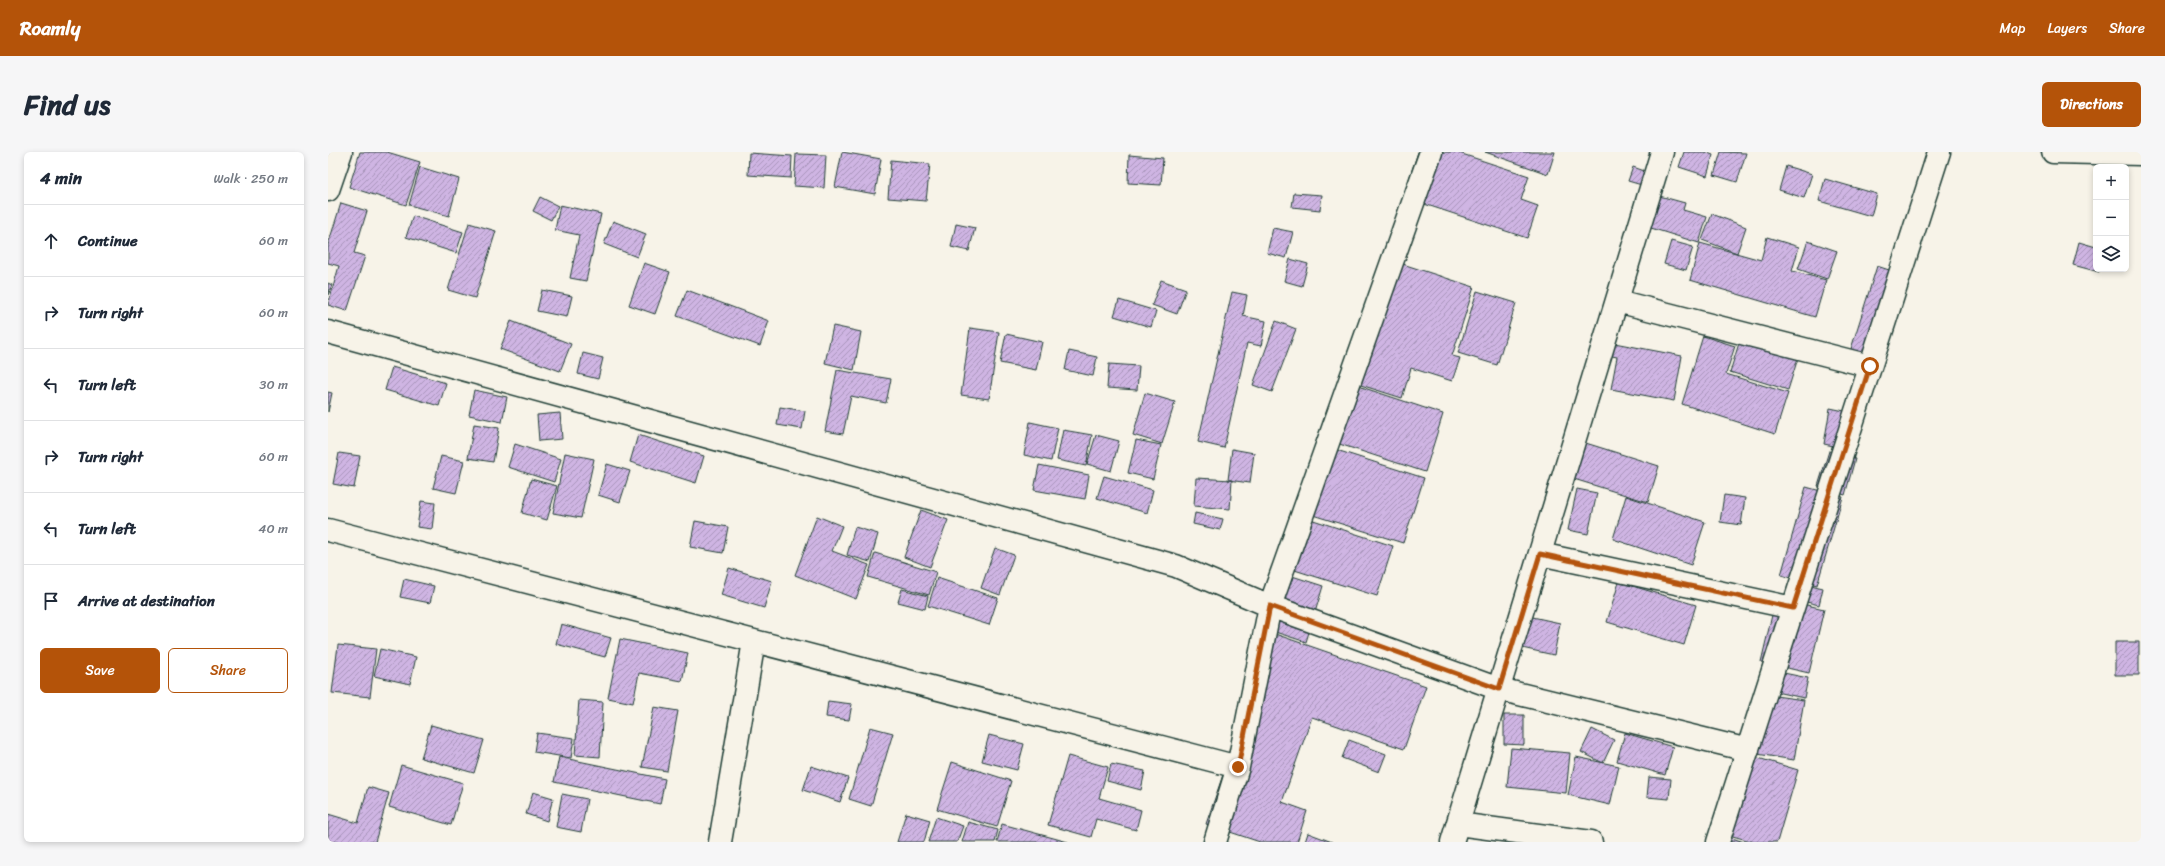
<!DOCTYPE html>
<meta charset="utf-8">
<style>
:root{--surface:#fff;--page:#f6f6f7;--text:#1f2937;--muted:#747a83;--line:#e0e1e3;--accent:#b45309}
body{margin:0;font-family:Sriracha,sans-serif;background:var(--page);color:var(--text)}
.controls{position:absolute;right:12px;top:12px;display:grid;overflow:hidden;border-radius:6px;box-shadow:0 2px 6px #0003}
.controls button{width:36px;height:36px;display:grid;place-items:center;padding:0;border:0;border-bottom:1px solid var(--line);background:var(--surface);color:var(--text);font:20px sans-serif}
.stop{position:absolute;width:12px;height:12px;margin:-9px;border:3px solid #b45309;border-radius:50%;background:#fff}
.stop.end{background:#b45309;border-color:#fff;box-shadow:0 1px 4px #0008}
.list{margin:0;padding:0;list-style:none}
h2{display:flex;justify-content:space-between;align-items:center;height:52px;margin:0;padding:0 16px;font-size:17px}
h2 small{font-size:13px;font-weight:400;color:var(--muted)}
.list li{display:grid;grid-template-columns:26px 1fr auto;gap:12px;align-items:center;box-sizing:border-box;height:72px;padding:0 16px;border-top:1px solid var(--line)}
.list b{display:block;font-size:15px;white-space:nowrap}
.list em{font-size:13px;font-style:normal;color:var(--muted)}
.actions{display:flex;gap:8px;padding:12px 16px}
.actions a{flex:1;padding:9px 0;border:1px solid var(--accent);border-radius:6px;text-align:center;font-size:14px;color:var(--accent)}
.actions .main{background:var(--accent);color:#fff}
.icon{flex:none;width:22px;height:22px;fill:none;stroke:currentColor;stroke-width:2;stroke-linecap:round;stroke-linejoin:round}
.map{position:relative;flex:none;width:1813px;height:690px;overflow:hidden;border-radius:6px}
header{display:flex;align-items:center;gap:24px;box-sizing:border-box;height:56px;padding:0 20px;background:var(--accent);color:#fff}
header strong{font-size:19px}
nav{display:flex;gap:22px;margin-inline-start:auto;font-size:14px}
.intro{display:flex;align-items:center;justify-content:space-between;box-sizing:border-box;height:96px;padding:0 24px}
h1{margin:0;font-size:28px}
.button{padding:10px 18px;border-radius:6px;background:var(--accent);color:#fff;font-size:14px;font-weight:700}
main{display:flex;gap:24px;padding:0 24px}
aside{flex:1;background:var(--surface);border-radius:6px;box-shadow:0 2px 6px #0003}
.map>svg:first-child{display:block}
</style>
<header>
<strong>Roamly</strong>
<nav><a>Map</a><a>Layers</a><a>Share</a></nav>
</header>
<div class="intro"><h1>Find us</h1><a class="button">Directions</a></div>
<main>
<aside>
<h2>4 min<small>Walk · 250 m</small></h2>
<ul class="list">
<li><svg class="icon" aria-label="ahead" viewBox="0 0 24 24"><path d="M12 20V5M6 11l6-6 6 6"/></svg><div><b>Continue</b></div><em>60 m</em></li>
<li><svg class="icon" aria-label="right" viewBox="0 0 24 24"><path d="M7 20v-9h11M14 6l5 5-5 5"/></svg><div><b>Turn right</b></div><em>60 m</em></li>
<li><svg class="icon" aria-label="left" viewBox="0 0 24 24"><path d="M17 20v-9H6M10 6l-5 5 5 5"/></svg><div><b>Turn left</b></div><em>30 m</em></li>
<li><svg class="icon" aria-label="right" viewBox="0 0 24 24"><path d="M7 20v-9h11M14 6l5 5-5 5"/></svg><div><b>Turn right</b></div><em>60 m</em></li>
<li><svg class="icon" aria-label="left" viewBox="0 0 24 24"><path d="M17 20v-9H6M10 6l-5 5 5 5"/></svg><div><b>Turn left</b></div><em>40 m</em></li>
<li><svg class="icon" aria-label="arrive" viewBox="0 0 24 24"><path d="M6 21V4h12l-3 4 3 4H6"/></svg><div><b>Arrive at destination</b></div></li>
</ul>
<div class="actions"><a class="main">Save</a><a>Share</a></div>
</aside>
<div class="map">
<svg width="1813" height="690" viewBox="0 0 1813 690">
<defs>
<pattern id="building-hatch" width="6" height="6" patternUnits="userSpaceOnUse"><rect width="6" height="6" fill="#cfb5e3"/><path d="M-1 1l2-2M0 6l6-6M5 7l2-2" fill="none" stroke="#a794b9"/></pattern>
</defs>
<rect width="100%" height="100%" fill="#f7f3e8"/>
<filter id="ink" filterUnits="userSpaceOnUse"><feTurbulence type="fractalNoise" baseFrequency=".025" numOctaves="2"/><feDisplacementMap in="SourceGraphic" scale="8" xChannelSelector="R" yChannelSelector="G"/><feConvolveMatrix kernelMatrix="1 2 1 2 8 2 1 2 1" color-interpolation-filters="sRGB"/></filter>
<g filter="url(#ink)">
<path fill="url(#building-hatch)" stroke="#1f3d34" d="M32 0H59L92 10 78 53 21 35Z
M514 0 553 7 547 42 507 35Z
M1090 0H1128L1201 24 1193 48 1210 54 1199 86 1075 45Z
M1157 0H1227L1220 22Z
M1356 0H1377L1385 3 1379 24 1351 15Z
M1393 0 1418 1 1409 30 1386 23Z
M421 1 464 4 463 26 420 23Z
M468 2 498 3 496 36 466 34Z
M801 3 835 6 833 33 800 31Z
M563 8 602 12 598 49 560 46Z
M1458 14 1484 22 1476 46 1451 38Z
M92 15 131 27 121 64 81 53Z
M1305 15 1328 23 1324 36 1300 29Z
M1497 27 1549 42 1543 64 1491 49Z
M1317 40 1357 51 1355 58 1379 65 1371 91 1307 71Z
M966 41 994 43 992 58 964 55Z
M212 45 230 54 223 68 205 59Z
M13 51 39 59 26 101 37 104 19 159 0 153 11 114 0 111V93Z
M232 53 273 62 258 129 242 126 251 83 227 78Z
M1384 62 1418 75 1409 101 1374 88Z
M85 64 135 80 128 101 78 85Z
M285 69 318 82 309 105 276 92Z
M141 71 168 79 147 146 120 138Z
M628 72 647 76 641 99 623 95Z
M945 76 965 80 958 106 939 101Z
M1439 85 1471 95 1464 119 1498 128 1487 165 1362 128 1372 91 1433 108Z
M1343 89 1365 95 1358 118 1336 112Z
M1480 89 1509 99 1499 127 1470 117Z
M1751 90 1768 95V117H1771V120L1745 113Z
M1056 106 1146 135 1124 204 1132 206 1124 229 1083 216 1074 246 1017 228Z
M962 107 980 112 974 134 956 129Z
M316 111 342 120 327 162 301 153Z
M1549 114 1570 121 1538 223 1517 216Z
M833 128 858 137 849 162 824 153Z
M0 131 4 133 0 143Z
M214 138 244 144 239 165 209 159Z
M359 138 441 169 432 194 349 164Z
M1149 139 1188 151 1169 213 1130 201Z
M904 140 919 143 915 164 938 169 933 194 919 191 896 296 870 290Z
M791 148 828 159 823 175 786 164Z
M183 169 243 192 232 219 172 197Z
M948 169 968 177 944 240 925 233Z
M505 174 533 180 526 218 497 211Z
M642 176 671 180 661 247 633 243Z
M678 182 714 190 708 218 672 211Z
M1375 184 1407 194 1398 222 1460 241 1447 282 1354 252Z
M1412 188 1470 206 1460 238 1402 220Z
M1276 189 1354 204 1346 249 1283 237 1289 205 1274 202Z
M741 199 769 205 765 224 737 218Z
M255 201 275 206 270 227 250 222Z
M781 212 811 214 809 238 779 236Z
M64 215 118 231 111 254 57 238Z
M509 218 563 227 558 251 523 244 515 282 497 279Z
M1015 229 1115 262 1097 320 996 287Z
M146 238 179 245 174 270 141 263Z
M0 240 4 241 0 260Z
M817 241 847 250 834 292 805 283Z
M452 255 477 259 474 277 449 273Z
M1502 256 1531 262 1524 298 1496 292Z
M232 261 234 287 211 289 209 263Z
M702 270 730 276 723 309 696 303Z
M146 272 171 276 165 310 140 306Z
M735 278 764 283 758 314 729 308Z
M310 283 376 304 368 331 302 310Z
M768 283 791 289 783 319 759 312Z
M1245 287 1331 314 1320 350 1233 323Z
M808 288 833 293 825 327 800 321Z
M187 292 233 307 226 330 180 315Z
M996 294 1096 326 1075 391 975 360Z
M904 297 926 301 922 331 900 328Z
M1501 299 1527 307 1517 343 1490 334Z
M11 301 32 304 26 336 5 332Z
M237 301 266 307 253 366 225 361Z
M113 304 136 309 128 341 105 336Z
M279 312 302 319 292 350 270 343Z
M711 313 761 323 757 347 706 338Z
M776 324 825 338 819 361 769 346Z
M868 326 904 328 902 357 866 354Z
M203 327 229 334 219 368 194 361Z
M1478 335 1515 345 1489 433 1453 423Z
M1249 337 1269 341 1260 382 1240 378Z
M1396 343 1417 346 1413 373 1392 370Z
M1298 344 1377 370 1363 413 1285 387Z
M93 349 107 351 104 377 89 375Z
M593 358 620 368 602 415 576 405Z
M867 361 895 367 892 378 865 372Z
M489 364 514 374 504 399 541 413 528 447 467 423Z
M973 364 1065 394 1049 444 957 415Z
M367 369 400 375 395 401 362 395Z
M527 375 550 382 542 410 519 403Z
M667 396 686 403 672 443 653 436Z
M547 401 608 420 601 443 540 425Z
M401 416 444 429 436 456 393 443Z
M958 422 995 434 978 490 941 478Z
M609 426 670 446 661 473 600 454Z
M76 427 106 434 102 451 72 445Z
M1462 428 1495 436 1491 453 1458 445Z
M1291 430 1368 453 1356 493 1279 470Z
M574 437 600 444 597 457 570 450Z
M1448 446 1496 457 1481 521 1433 510Z
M1200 464 1232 471 1226 503 1194 496Z
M233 472 283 486 277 505 228 492Z
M944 481 1098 534 1076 597 984 565 954 650 979 659 969 690H932L878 672Z
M292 487 360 501 354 529 311 521 305 551 280 546Z
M1787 490H1811V523H1787Z
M10 493 48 497 42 545 4 541Z
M52 497 88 505 82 532 46 524Z
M1446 519 1480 526 1476 546 1443 539Z
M1433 542 1476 548 1466 608 1423 601Z
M251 548 275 550 272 605 247 603Z
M500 549 524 552 521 568 498 565Z
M326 555 350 559 339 619 314 615Z
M1176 563H1196V593L1176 592Z
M103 573 156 588 146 621 93 606Z
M542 575 565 581 543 654 521 647Z
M1264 577 1286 588 1275 611 1253 600Z
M209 581 246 586 243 606 206 600Z
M1297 581 1345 595 1337 623 1289 609Z
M661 583 696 592 689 618 654 609Z
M1021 588 1058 602 1051 620 1014 606Z
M1183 596 1242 601 1238 641 1179 635Z
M1417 602 1470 618 1449 690H1426L1394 681Z
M740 604 780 615 771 646 813 658 808 678 768 667 763 685 720 673Z
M231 605 337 627 332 652 226 630Z
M1248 605 1291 614 1282 653 1240 643Z
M624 610 683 629 669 675 609 657Z
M783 612 817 619 813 638 779 629Z
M73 613 135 631 123 673 61 655Z
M483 614 520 626 512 650 475 638Z
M1321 625 1343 627 1341 647 1319 645Z
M40 635 61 641 47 690H0V662L30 671Z
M205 640 225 646 219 669 198 662Z
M234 642 259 647 253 680 228 675Z
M578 661 602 668 596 690H569Z
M608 665 635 674 629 690H600Z
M640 670 670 678 667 690H634Z
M674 672 740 690H669Z
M980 681 1004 690H977Z
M1398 684 1416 690H1397Z"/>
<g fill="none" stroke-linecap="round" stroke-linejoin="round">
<g stroke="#1f3d34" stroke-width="25">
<path id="minor" d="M1725 0 1813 2
M0 38 13 0
M1289 149 1542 214
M0 180 848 414 942 454 1171 537 1420 598
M0 378 910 615
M1212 402 1465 456
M1130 672 1263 690
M392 690 426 489
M887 690 910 615 942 454 1103 0
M1124 690 1334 0
M1390 690 1611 0"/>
</g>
<use href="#minor" stroke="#f7f3e8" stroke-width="22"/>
</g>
</g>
<g fill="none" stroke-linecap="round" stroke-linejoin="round" filter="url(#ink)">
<path stroke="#b45309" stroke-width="5" d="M910 615 942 454 1171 537 1212 402 1465 456 1542 214"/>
</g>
</svg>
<div class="controls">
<button>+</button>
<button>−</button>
<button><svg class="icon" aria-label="layers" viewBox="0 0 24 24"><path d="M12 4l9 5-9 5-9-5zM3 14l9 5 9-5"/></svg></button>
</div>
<div class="stop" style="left:1542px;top:214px"></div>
<div class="stop end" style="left:910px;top:615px"></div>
</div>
</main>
